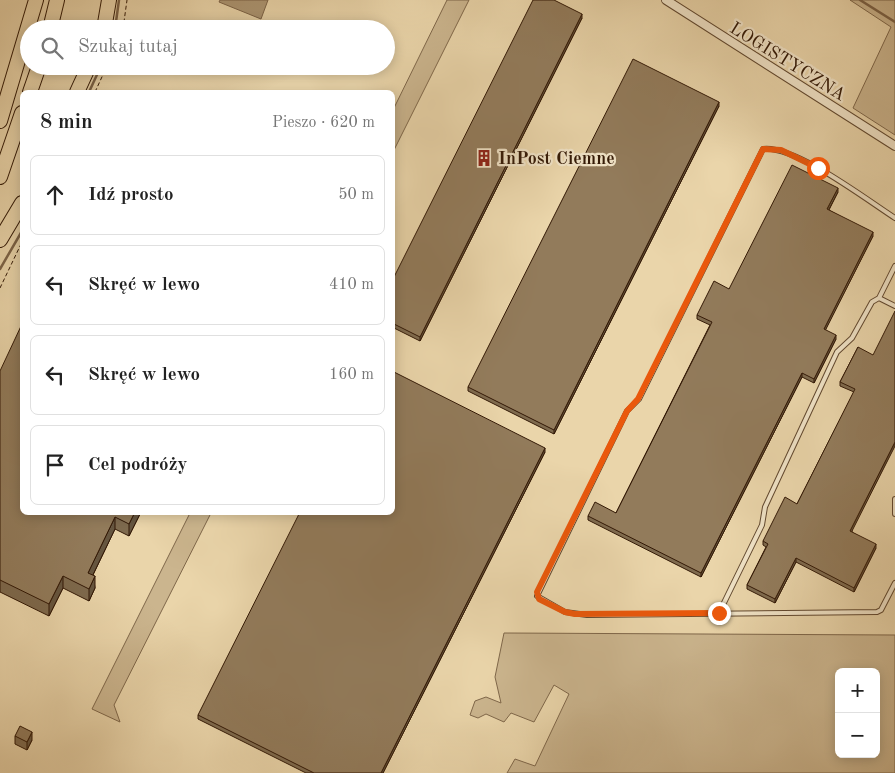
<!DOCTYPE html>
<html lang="pl">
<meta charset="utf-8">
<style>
:root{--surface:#fff;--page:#f6f6f6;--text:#222;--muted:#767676;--line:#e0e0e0}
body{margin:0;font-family:"Old Standard TT",serif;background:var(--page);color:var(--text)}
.controls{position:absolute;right:15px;bottom:15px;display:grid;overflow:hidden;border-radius:8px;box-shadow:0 2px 12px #0003}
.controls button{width:45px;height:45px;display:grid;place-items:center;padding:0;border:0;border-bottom:1px solid var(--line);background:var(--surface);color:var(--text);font:25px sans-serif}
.stop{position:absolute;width:15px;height:15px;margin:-11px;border:4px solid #ea580c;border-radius:50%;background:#fff}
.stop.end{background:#ea580c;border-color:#fff;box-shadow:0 1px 5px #0008}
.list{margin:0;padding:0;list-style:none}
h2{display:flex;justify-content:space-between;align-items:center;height:65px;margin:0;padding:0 20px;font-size:21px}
h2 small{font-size:16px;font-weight:400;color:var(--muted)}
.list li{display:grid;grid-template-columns:32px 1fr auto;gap:15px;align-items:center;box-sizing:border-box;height:80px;margin:0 10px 10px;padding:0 10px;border:1px solid var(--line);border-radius:8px}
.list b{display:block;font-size:19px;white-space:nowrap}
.list em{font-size:16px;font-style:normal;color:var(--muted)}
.icon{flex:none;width:28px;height:28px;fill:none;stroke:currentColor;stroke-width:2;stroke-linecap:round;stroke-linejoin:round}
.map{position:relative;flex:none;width:895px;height:773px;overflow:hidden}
.search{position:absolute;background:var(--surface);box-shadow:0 2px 12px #0003;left:20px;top:20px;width:375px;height:55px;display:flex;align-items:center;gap:12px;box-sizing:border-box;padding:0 18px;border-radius:28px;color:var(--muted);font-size:19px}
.panel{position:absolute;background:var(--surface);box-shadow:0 2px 12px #0003;left:20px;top:90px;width:375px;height:425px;border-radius:8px}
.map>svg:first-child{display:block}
</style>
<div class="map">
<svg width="895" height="773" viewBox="0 0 895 773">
<rect width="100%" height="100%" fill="#ead5aa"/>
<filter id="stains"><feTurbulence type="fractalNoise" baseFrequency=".004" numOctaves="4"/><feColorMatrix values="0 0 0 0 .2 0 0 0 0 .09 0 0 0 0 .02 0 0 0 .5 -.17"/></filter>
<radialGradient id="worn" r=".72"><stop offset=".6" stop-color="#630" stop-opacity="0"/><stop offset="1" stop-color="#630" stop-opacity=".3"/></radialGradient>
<path fill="#cbb58e" stroke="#7f674a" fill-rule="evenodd" d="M447 0H469L393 152V110Z
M850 0H895V135L853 108 891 27Z
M190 513H211L114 705 120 722 92 709Z
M504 633 895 635V773H507L515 759 535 766 569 694 554 685 534 722 511 713 504 722 486 714 478 718 470 715 475 701 486 697 501 703 495 677ZM839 672H876V754H839Z"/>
<path fill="#ac9572" stroke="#7c6347" d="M220 0H268L261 19 219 2Z"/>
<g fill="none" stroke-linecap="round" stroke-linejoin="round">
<path stroke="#7c6347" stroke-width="2.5" d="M860 0 895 22
M115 29 119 0
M89 92 101 66
M0 269 22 231"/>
<g stroke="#61482f" stroke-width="6">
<path id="service" d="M895 218C867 200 795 145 763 149L639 399 627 411 537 596 565 612 587 615 877 612 881 610 895 583
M895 266 879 298 895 306
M895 499V514
M719 613 762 525 765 507 837 352 852 338 872 302 879 298"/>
</g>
<g stroke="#61482f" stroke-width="10">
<path id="minor" d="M666 0 895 146"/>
</g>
<g stroke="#331906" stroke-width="16">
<path id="motorway" d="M50 29 57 0
M104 29 109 0
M30 92 39 66
M77 92 89 66
M0 121 36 0
M0 177 22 113
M0 240 22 203"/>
</g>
<path stroke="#331906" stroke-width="1" stroke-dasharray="4 2.5" stroke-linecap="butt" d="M123 29 127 0
M95 92 107 66
M0 288 22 242"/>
<use href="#service" stroke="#f1e4c8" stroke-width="4"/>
<use href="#minor" stroke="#f1e4c8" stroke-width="8"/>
<use href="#motorway" stroke="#ead5aa" stroke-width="14"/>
</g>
<path fill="#7e6a4e" stroke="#331906" d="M582 18 420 341 392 327V281Z
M719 106 554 434 468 391V387Z
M838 192 829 210 873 236 825 330 836 339 814 383 802 377 701 577 588 520V516L616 513 710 325 697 319V315L729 289Z
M858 347 852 532 876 548 854 592 796 562 775 603 747 589V585L766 547 763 545V541L797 504 854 392 840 386V382Z
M0 371 141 512 129 536 115 529 93 575 95 588 89 601 63 588 49 616 0 592Z
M545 452 383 773H306L198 719V715Z
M15 736 32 740 27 750 15 744Z"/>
<path fill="#665640" stroke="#331906" d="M582 14V18L420 341V337Z
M719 102V106L554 434V430Z
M838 188V192L827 213V209Z
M873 232V236L824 333V329Z
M836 335V339L814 383V379Z
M802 373V377L701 577V573Z
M895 442V446L850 535V531Z
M545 448V452L383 773H381Z
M135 512H141L129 536V524Z
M115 517V529L88 585V573Z
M876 544V548L854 592V588Z
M796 558V562L775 603V599Z
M63 576V588L49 616V604Z
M95 576V588L89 601V589Z
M32 732V740L27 750V742Z"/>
<path fill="#927b5b" stroke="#331906" d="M533 0H554L582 14 420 337 392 323V281Z
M633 59 719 102 554 430 468 387Z
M792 165 838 188 827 209 873 232 824 329 836 335 814 379 802 373 701 573 588 516 595 502 616 513 712 322 697 315 714 281 729 289Z
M895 311V442L850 531 876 544 854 588 796 558 775 599 747 585 768 544 763 541 785 497 797 504 855 389 840 382 858 347 873 355Z
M22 324V512H135L129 524 115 517 88 573 95 576 89 589 63 576 49 604 0 580V371Z
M392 371 545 448 381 773H314L198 715 300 512H392Z
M20 726 32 732 27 742 15 736Z"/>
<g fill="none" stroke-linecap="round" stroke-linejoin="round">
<path stroke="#ea580c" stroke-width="6" d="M719 613 575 614 565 612 539 599 537 592 627 411 638 399 763 149 781 150 818 168"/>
</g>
<defs>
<g id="building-bare" transform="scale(1.35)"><path d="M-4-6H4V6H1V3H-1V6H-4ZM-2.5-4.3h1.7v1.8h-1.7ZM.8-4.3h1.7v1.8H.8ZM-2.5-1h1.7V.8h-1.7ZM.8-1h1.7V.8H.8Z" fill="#8f2418" stroke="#f1e4c8" stroke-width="2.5" paint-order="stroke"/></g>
</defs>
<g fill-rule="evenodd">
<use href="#building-bare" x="484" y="158"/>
</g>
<g text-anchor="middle" stroke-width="4.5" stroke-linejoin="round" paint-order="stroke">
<g font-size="18" fill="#331906" stroke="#f1e4c8">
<text transform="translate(788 61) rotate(32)" y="6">LOGISTYCZNA</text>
</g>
<g font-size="18" font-weight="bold" fill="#331906" stroke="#f1e4c8" text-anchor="start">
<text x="498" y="164">InPost Ciemne</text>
</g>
</g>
<rect width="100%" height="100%" filter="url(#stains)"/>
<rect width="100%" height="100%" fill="url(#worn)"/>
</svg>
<div class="controls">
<button>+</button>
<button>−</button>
</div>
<div class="stop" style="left:818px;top:168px"></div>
<div class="stop end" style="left:719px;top:613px"></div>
<div class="search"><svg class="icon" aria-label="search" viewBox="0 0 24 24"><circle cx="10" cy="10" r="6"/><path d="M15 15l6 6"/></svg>Szukaj tutaj</div>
<section class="panel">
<h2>8 min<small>Pieszo · 620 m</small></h2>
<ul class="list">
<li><svg class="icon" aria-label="ahead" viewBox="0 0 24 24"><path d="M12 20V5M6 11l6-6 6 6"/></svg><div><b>Idź prosto</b></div><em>50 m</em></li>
<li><svg class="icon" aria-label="left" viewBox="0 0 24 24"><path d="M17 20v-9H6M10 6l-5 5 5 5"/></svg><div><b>Skręć w lewo</b></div><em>410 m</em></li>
<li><svg class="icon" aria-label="left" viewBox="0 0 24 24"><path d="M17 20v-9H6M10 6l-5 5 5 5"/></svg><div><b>Skręć w lewo</b></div><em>160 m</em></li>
<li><svg class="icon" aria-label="arrive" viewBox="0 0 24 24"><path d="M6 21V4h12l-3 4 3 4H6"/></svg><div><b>Cel podróży</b></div></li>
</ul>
</section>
</div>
